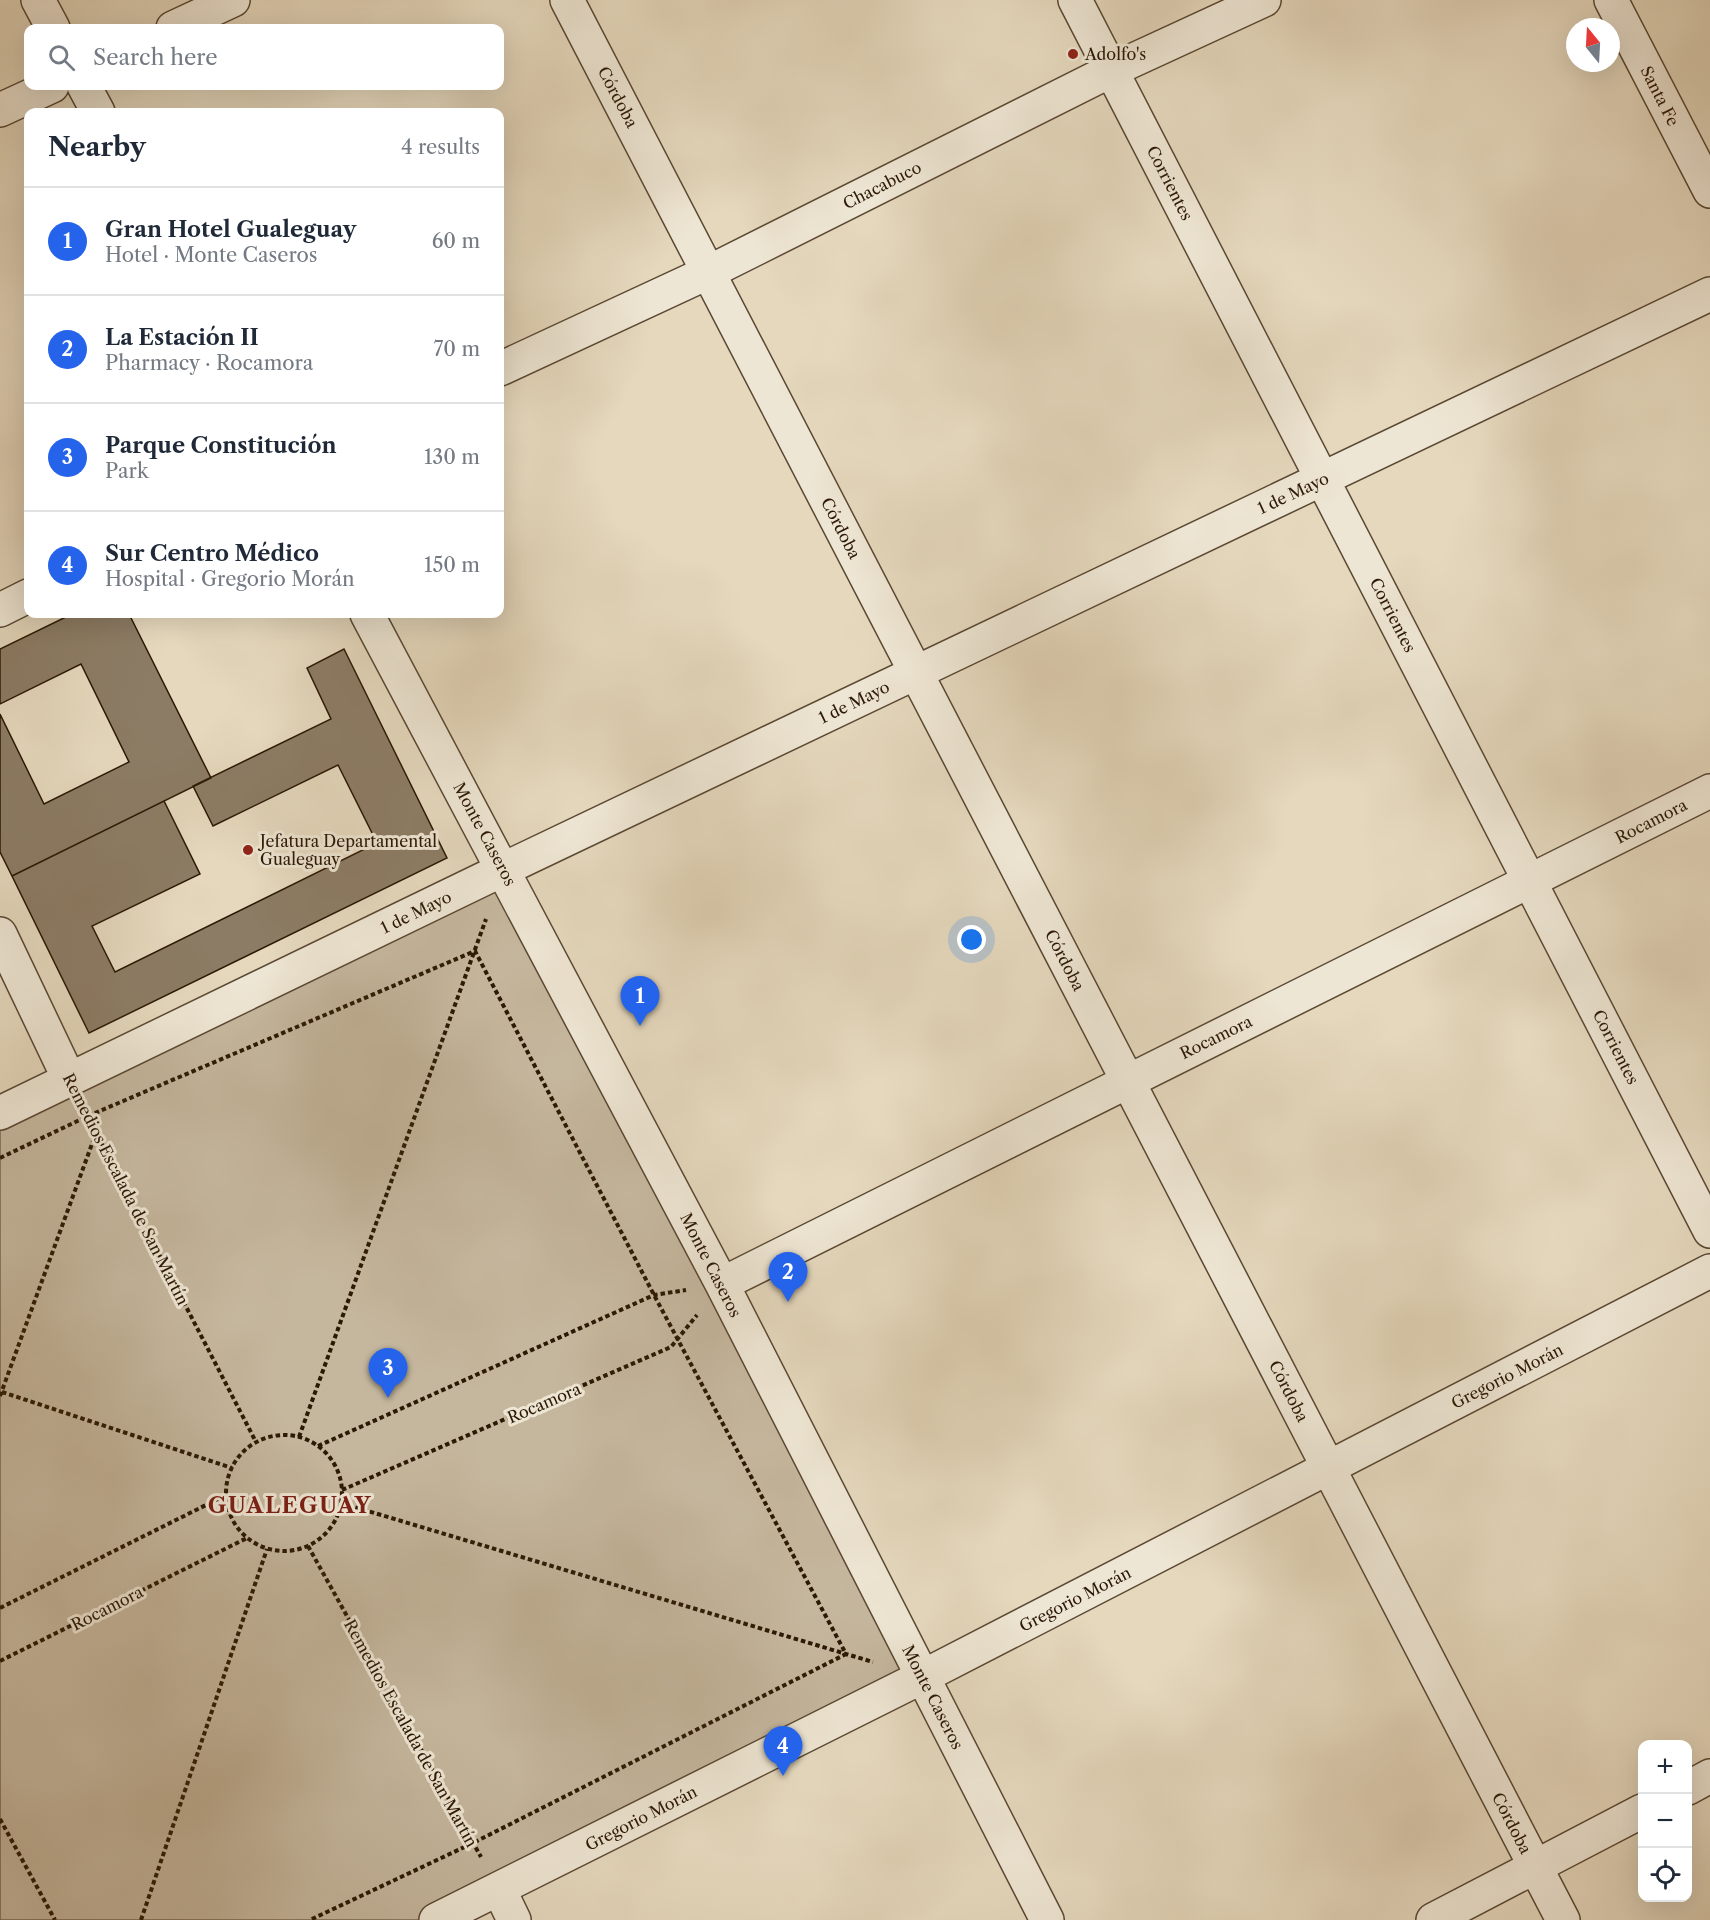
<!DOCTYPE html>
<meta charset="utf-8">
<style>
:root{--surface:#fff;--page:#f2f2f3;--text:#1f2937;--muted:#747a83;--line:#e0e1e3;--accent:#2563eb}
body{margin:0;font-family:"Libre Caslon Text",serif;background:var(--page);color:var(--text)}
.controls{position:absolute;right:18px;bottom:18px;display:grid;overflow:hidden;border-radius:12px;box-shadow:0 6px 24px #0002}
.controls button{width:54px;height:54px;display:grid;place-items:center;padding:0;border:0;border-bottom:2px solid var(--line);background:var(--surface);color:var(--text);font:30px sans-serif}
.compass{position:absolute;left:1566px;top:18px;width:54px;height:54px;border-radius:50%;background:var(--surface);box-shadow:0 6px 24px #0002;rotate:342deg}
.you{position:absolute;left:972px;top:940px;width:21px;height:21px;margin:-15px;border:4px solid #fff;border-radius:50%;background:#1a73e8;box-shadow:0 0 0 9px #1a73e833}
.badge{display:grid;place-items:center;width:39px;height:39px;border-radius:50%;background:var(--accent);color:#fff;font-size:20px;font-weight:700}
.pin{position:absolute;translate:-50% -50px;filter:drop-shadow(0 2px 3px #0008)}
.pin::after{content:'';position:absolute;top:32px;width:21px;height:18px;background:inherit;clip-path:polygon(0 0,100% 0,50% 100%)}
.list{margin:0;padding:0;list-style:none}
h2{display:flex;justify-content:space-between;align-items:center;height:78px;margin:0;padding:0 24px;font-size:26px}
h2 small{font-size:20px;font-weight:400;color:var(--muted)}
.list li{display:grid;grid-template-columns:39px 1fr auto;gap:18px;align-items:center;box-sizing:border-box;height:108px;padding:0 24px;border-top:2px solid var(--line)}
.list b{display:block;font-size:22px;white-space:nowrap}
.list p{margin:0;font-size:20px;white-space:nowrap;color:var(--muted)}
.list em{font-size:20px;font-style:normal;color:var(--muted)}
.icon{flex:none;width:33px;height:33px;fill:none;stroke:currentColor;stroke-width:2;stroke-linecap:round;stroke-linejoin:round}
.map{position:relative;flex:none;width:1710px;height:1920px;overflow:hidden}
.search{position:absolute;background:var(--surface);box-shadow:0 6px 24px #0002;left:24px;top:24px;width:480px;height:66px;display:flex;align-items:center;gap:15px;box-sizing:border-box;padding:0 21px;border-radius:12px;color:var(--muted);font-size:22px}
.panel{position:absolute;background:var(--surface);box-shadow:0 6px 24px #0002;left:24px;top:108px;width:480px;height:510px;border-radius:12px}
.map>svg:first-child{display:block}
</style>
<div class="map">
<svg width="1710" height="1920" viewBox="0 0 1710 1920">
<rect width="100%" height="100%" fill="#e5d8bd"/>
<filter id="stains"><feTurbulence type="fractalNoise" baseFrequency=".00333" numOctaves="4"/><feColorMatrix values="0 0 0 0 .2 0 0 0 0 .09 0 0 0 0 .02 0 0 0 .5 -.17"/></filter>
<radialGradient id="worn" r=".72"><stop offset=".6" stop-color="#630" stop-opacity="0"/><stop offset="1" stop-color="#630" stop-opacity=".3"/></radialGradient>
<path fill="#c5b79e" stroke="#786852" stroke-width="1.5" d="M503 872 921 1676 427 1920H0V1120Z"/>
<path fill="#8c7c65" stroke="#2b1805" stroke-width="1.5" d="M72 614H129L211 778 12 876 0 852V714L44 804 129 762 81 664 0 704V649Z
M344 649 447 858 89 1033 12 876 164 801 200 874 92 926 115 972 377 843 338 765 213 826 193 786 331 719 307 668Z"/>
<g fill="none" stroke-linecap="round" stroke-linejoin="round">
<g stroke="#5a4833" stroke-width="36">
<path id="minor" d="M38 0 53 28
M567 0 1563 1920
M1075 0 1710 1231
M1611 0 1710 191
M84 86 98 112
M367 614 722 1284 1047 1920
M0 934 69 1079
M0 1113 504 869 1710 294
M722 1284 1710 791
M1688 1788 1710 1776
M499 1889 514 1920
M436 1920 922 1677 1710 1271
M1433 1920 1642 1811"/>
</g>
<g stroke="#5a4833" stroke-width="36">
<path id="tertiary" d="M173 28 233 0
M0 110 52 86
M500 369 709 272 1112 70 1264 0
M0 610 28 596"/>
</g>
<path stroke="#2b1805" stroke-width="4" stroke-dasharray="4.5 3" stroke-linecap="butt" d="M87 1115 256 1442
M0 1158 88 1116 475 951 654 1295 846 1654 473 1843 310 1920
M2 1392 232 1468
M0 1396 96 1133
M226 1493a58 58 0 1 1 116 0a58 58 0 1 1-116 0Z
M299 1437 486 919
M318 1446 654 1295 686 1290
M342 1490 671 1347 697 1315
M341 1503 873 1662
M308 1546 481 1857
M0 1608 226 1495
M0 1661 247 1538
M0 1819 55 1920
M141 1920 267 1549"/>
<use href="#minor" stroke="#eee6d4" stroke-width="33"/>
<use href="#tertiary" stroke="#eee6d4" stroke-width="33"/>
</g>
<g fill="#8f2418" stroke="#eee6d4" stroke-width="2">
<circle cx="1073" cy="54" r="6"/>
<circle cx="248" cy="850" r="6"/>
</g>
<g text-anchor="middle" stroke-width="6" stroke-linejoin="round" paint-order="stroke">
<g font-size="16" fill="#2b1805" stroke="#eee6d4" text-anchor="start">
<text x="1085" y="60">Adolfo's</text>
<text x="260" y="847">Jefatura Departamental<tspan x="260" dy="18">Gualeguay</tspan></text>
</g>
<g font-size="16" fill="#2b1805" stroke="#eee6d4">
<text transform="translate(1660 96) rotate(63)" y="6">Santa Fe</text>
<text transform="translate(618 97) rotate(62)" y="6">Córdoba</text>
<text transform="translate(1170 183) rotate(63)" y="6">Corrientes</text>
<text transform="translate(882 185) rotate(-27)" y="6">Chacabuco</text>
<text transform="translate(1293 493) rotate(-25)" y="6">1 de Mayo</text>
<text transform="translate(841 528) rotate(63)" y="6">Córdoba</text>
<text transform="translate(1393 615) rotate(63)" y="6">Corrientes</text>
<text transform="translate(854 702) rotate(-26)" y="6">1 de Mayo</text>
<text transform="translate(1651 821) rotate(-27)" y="6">Rocamora</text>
<text transform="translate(485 834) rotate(62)" y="6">Monte Caseros</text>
<text transform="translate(416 912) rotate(-26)" y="6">1 de Mayo</text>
<text transform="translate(1065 960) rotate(63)" y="6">Córdoba</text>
<text transform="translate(1216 1037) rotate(-26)" y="6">Rocamora</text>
<text transform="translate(1616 1047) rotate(63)" y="6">Corrientes</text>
<text transform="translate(126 1189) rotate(63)" y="6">Remedios Escalada de San Martín</text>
<text transform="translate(711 1265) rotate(63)" y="6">Monte Caseros</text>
<text transform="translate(1507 1376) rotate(-27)" y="6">Gregorio Morán</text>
<text transform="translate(1289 1391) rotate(63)" y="6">Córdoba</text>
<text transform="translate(544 1403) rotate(-23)" y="6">Rocamora</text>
<text transform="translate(1075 1599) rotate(-27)" y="6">Gregorio Morán</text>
<text transform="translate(107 1608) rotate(-27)" y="6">Rocamora</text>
<text transform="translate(933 1697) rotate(63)" y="6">Monte Caseros</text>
<text transform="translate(411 1733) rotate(61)" y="6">Remedios Escalada de San Martín</text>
<text transform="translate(641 1818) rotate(-27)" y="6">Gregorio Morán</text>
<text transform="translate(1512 1823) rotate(63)" y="6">Córdoba</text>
</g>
<g font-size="22" font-weight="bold" letter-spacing="1.5" fill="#7a1f14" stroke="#eee6d4">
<text x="290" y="1513">GUALEGUAY</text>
</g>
</g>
<rect width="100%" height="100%" filter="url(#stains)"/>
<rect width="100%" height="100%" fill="url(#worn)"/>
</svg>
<div class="controls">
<button>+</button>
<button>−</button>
<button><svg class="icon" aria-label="locate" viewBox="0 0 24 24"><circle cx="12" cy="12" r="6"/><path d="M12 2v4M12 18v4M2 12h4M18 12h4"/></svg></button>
</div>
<svg class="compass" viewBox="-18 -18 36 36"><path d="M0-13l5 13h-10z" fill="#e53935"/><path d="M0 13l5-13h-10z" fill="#747a83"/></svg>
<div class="you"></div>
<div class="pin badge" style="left:640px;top:1026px">1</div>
<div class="pin badge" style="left:788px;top:1302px">2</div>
<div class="pin badge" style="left:388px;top:1398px">3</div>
<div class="pin badge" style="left:783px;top:1776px">4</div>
<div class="search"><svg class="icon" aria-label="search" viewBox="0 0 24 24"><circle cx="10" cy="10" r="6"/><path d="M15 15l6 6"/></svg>Search here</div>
<section class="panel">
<h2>Nearby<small>4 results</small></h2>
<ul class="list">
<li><span class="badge">1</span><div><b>Gran Hotel Gualeguay</b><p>Hotel · Monte Caseros</p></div><em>60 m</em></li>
<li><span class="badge">2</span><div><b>La Estación II</b><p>Pharmacy · Rocamora</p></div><em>70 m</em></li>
<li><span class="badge">3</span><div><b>Parque Constitución</b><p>Park</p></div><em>130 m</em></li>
<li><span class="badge">4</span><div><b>Sur Centro Médico</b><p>Hospital · Gregorio Morán</p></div><em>150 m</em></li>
</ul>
</section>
</div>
